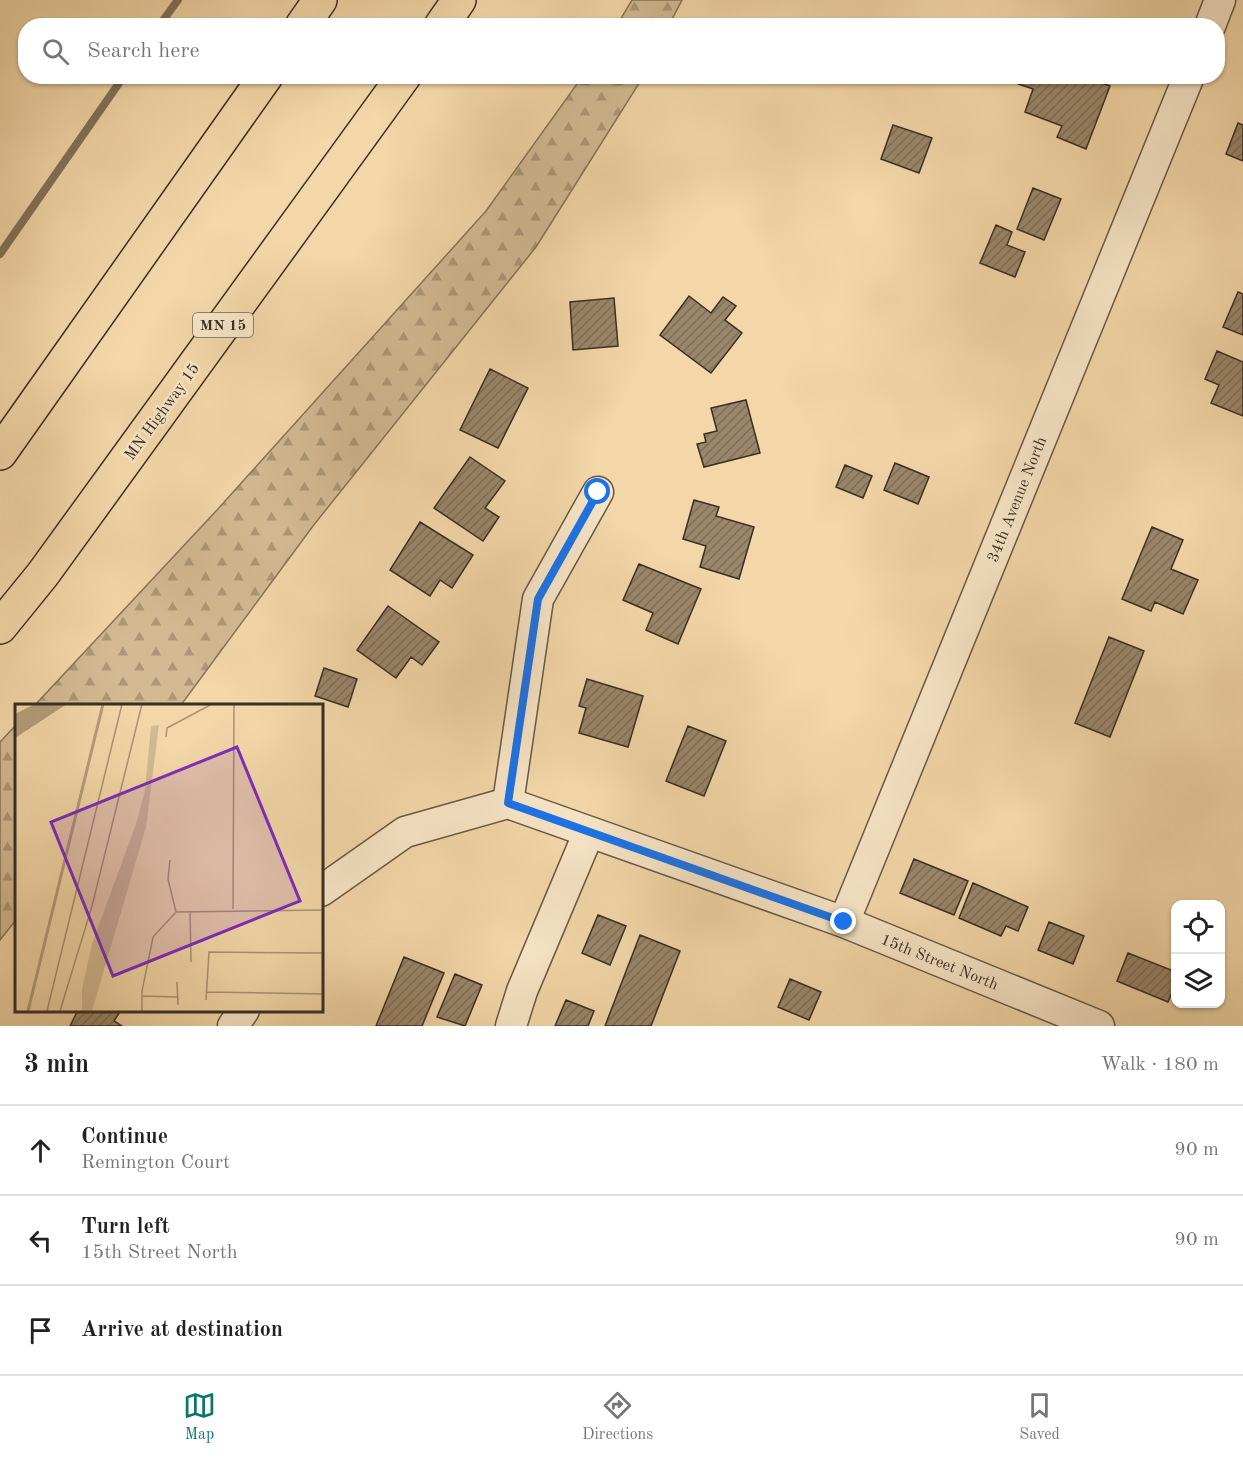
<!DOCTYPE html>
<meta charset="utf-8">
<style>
:root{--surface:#fff;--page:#f6f6f6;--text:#222;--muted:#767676;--line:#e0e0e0;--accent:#0f766e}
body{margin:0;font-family:"Old Standard TT",serif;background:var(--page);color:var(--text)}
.controls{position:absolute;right:18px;bottom:18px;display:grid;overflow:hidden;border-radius:12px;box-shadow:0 2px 4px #0004}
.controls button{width:54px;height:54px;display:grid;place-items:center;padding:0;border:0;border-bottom:2px solid var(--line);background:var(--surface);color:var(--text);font:30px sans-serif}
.stop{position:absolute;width:18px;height:18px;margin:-14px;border:4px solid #1a73e8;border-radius:50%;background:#fff}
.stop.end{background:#1a73e8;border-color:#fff;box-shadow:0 2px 6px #0008}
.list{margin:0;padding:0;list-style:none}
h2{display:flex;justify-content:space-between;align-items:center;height:78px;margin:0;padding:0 24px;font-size:26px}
h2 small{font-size:20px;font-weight:400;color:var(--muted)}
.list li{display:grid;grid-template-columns:39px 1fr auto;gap:18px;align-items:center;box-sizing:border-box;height:90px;padding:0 24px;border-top:2px solid var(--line)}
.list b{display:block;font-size:22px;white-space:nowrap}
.list p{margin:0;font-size:20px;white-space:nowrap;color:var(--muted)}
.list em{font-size:20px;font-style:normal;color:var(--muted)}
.icon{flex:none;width:33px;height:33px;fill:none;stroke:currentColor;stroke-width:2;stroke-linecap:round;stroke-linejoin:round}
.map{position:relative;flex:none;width:1243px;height:1026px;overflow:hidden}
.search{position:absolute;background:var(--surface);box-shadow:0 2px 4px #0004;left:18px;right:18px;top:18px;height:66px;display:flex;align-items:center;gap:15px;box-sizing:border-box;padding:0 21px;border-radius:24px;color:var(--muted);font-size:22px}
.sheet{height:348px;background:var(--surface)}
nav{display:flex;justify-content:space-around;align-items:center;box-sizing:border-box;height:84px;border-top:2px solid var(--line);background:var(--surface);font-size:16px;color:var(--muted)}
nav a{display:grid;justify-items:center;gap:3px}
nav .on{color:var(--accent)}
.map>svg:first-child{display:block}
</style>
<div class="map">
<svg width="1243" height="1026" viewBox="0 0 1243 1026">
<defs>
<pattern id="forest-firs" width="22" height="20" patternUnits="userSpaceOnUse" patternTransform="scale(1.5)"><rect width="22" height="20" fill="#d3ba92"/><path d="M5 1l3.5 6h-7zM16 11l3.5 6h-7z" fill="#ac9877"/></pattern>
<pattern id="building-hatch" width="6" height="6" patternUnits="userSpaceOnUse" patternTransform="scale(1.5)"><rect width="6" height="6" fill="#9a866a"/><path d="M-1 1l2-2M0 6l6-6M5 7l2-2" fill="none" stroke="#7f6e57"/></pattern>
</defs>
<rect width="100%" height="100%" fill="#f3d7a8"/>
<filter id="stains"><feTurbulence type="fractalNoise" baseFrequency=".00333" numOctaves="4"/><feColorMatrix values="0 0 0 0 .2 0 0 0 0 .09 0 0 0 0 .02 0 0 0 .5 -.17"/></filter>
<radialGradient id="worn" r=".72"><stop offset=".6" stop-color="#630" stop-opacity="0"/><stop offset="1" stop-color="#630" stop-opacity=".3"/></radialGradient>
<path fill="url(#forest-firs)" stroke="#86745c" stroke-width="1.5" d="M632 0H682L669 25H617Z
M582 77H643L536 247 313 526 181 705H35L217 510 486 211Z
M16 725V920L0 940V742Z"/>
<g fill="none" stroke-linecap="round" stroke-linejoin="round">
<path stroke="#83715a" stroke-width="8" d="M159 26 178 0
M0 254 124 76"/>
</g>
<path fill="url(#building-hatch)" stroke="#392e26" stroke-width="1.5" d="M1011 76H1084L1110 86 1086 149 1057 137 1062 126 1025 112 1033 89 1010 81Z
M1238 123 1243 125V161L1226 154Z
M893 125 932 138 919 173 881 159Z
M1033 188 1061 199 1044 240 1017 229Z
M996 225 1012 232 1007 245 1025 252 1015 277 980 263Z
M1238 292 1243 294V335L1223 327Z
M689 296 711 313 723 297 736 306 725 320 742 333 711 373 660 335Z
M614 298 618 346 573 350 570 302Z
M1217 351 1243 362V416L1211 403 1219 385 1205 379Z
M490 369 528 388 498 448 460 430Z
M746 400 760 453 704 467 697 444 706 442 704 434 717 431 711 408Z
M470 457 505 481 485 508 499 517 483 541 434 508Z
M895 463 929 477 918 504 884 490Z
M845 465 872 476 863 498 836 487Z
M694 500 719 507 716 516 754 527 739 579 700 567 706 546 683 539Z
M420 522 473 555 452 588 440 580 430 596 390 570Z
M1152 527 1183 540 1171 569 1198 580 1183 614 1155 602 1151 611 1122 599Z
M639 564 701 589 678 644 646 630 653 613 623 600Z
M388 606 439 642 422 665 411 657 396 678 357 650Z
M1109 637 1144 651 1110 737 1075 723Z
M324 668 357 679 348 707 315 696Z
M587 679 643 696 628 747 579 733 586 708 579 706Z
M688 726 726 741 704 796 666 781Z
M914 859 968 881 954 915 900 893Z
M973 883 1028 907 1018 931 1006 926 1001 936 959 918Z
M598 915 626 926 610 965 582 953Z
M1049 922 1084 936 1073 964 1038 950Z
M640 935 680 951 651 1026H605Z
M1128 953 1176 972V983L1168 1002 1117 981Z
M404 957 444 973 422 1026H376Z
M455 974 482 985 465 1026 437 1017Z
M790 979 821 992 809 1020 778 1007Z
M566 1000 594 1011 588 1026H555Z
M78 1010H121L114 1021 122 1026H70Z"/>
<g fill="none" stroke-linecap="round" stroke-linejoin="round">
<g stroke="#685846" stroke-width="33">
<path id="minor" d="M1210 26 1220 0
M508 803 538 599 598 492
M321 891 405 832 508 803 844 922 1099 1026
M844 922 1189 76
M233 1026 244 1010
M511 1026 522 991 589 832"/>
</g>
<g stroke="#392e26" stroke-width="36">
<path id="highway" d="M302 26 320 0
M441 26 459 0
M0 453 266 76
M0 627 43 574 404 76"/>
</g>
<use href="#minor" stroke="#f7e5c6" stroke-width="30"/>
<use href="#highway" stroke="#f3d7a8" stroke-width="33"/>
</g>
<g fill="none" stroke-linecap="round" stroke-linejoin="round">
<path stroke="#1a73e8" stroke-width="8" d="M598 492 538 599 508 803 844 922"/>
</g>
<g text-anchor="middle" stroke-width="5" stroke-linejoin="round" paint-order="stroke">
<rect fill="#f7e5c6" stroke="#726556" stroke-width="1.5" x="193" y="313" width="60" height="24" rx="4.5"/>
<g font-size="15" font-weight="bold" fill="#392e26">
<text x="223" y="330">MN 15</text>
</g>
<g font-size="16" fill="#392e26" stroke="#f7e5c6">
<text transform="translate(161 411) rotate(-54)" y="6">MN Highway 15</text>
<text transform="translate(1016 499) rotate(-68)" y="6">34th Avenue North</text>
<text transform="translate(940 961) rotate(22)" y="6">15th Street North</text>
</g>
</g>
<g transform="translate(15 704)">
<rect width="308" height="308" fill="#f3d7a8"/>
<path d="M144 21 131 123 77 307H67V285L77 240 121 120 130 87 136 22Z" fill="#d3ba92"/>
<path d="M20 0H52L0 34V10Z" fill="#b49e7c"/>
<path fill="none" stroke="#b49e7c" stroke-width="3" d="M13 307 88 0"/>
<path fill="none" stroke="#a99374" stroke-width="1.5" d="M151 33 152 24 197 0M155 156 153 175 161 208M218 205 219 0M175 207 176 258M162 278 163 301M191 288 308 290M127 292 163 293M191 296 194 248 308 249M32 307 107 0M45 307 77 202 127 0M127 307V287L138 233 161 208 308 206"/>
<path fill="#7b2cbf" fill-opacity="0.15" stroke="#7b2cbf" stroke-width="3" d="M222 43 285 197 98 272 36 118Z"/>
<rect width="308" height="308" fill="none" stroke="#392e26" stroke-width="3"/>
</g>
<rect width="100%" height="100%" filter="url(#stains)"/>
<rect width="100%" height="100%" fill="url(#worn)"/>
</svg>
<div class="controls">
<button><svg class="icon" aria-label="locate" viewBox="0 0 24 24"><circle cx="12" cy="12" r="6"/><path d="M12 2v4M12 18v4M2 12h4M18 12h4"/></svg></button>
<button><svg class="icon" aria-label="layers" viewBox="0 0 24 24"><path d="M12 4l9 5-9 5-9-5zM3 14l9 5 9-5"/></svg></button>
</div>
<div class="stop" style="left:598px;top:492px"></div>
<div class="stop end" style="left:844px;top:922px"></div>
<div class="search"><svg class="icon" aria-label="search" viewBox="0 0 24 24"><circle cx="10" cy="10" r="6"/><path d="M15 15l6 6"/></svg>Search here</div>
</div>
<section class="sheet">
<h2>3 min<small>Walk · 180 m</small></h2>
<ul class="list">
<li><svg class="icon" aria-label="ahead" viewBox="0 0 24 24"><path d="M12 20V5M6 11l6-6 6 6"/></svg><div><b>Continue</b><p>Remington Court</p></div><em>90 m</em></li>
<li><svg class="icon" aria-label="left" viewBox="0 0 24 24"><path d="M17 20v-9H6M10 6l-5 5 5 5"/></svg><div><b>Turn left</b><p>15th Street North</p></div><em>90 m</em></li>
<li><svg class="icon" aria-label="arrive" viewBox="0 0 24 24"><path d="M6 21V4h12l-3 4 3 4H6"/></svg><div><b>Arrive at destination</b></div></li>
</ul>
</section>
<nav>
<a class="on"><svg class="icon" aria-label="map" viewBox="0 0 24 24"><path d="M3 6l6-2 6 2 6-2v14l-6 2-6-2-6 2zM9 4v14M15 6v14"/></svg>Map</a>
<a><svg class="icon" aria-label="directions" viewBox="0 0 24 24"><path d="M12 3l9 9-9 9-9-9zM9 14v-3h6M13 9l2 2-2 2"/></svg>Directions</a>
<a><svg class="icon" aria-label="saved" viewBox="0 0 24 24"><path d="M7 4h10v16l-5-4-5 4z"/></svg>Saved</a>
</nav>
